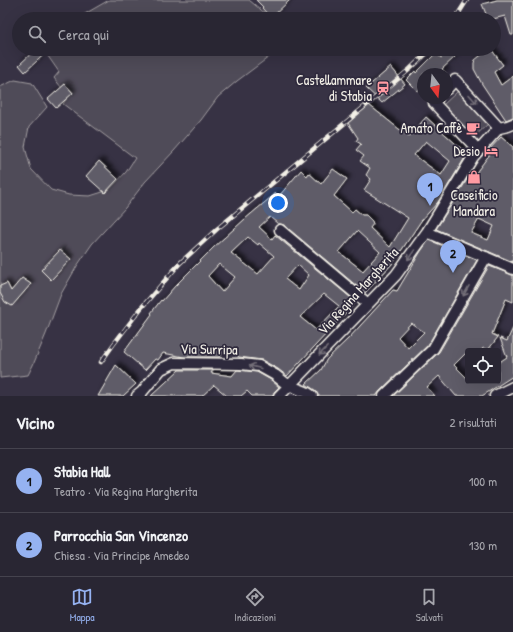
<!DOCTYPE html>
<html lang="it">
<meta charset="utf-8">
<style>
:root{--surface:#292633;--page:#35323f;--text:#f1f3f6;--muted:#a5a5ac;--line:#45434e;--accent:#95b2f1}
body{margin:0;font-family:"Patrick Hand",sans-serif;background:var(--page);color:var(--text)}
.controls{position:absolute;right:12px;bottom:12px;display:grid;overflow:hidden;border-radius:4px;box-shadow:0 4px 16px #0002}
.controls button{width:36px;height:36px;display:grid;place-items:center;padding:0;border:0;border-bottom:1px solid var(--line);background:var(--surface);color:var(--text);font:20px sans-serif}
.compass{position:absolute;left:417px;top:68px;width:36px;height:36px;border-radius:50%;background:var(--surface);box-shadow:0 4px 16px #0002;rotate:165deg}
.you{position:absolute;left:278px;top:203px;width:14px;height:14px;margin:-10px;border:3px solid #fff;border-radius:50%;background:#1a73e8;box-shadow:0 0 0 6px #1a73e833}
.badge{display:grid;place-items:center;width:26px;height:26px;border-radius:50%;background:var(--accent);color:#111;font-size:13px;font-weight:700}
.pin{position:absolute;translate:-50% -33px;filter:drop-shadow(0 1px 2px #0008)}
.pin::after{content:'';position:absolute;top:21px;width:14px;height:12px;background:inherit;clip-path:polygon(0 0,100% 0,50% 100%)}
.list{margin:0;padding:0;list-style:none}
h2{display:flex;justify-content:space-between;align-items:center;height:52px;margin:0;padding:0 16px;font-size:17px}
h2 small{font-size:13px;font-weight:400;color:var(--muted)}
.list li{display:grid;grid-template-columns:26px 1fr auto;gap:12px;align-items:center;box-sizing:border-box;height:64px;padding:0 16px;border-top:1px solid var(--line)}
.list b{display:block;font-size:15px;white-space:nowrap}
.list p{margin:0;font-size:13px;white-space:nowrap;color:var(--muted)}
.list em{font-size:13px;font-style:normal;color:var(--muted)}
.icon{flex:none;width:22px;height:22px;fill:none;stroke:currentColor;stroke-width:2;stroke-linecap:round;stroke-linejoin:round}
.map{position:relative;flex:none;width:513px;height:396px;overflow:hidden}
.search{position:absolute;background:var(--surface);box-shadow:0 4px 16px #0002;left:12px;right:12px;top:12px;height:44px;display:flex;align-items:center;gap:10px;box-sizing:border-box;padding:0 14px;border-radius:22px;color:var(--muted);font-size:15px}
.sheet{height:180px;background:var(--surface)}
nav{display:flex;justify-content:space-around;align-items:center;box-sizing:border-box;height:56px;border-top:1px solid var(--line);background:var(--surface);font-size:11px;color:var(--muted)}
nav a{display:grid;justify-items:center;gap:2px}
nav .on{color:var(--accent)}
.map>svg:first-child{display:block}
</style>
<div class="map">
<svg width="513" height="396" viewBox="0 0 513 396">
<defs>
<filter id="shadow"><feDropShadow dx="3.5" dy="-3.5" stdDeviation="2" flood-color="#0009"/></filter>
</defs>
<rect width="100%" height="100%" fill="#373244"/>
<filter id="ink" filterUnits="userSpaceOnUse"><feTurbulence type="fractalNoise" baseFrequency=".025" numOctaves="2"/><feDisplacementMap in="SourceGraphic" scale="8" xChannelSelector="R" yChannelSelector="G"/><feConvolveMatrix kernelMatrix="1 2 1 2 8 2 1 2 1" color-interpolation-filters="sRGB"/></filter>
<g filter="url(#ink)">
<path fill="#504b59" stroke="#a29ea0" d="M109 0H249L272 19H76Z
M43 49H287L269 57 237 81 218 97 201 120 174 151 145 182 125 208 92 244 77 266 61 294 46 334 33 365 28 375 0 378V87L15 80 32 83 47 107 29 127 25 147 31 169 51 190 69 195 90 196 109 190 126 172 135 158 63 104 68 96 54 78 59 72Z
M458 91 488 124 474 137 443 105Z"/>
<path fill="#5f5c67" stroke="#f4f1e8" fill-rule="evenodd" filter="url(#shadow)" d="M256 0H290L271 18 262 8 263 7Z
M497 0H513V35H511L505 16 493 19H488L482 4Z
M36 49H50L25 72 19 65Z
M489 49H491L503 65 494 72 501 85 513 76V117L506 120 482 84 474 69V63L475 60Z
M449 51 455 57 442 69 447 74H423V87L417 91 406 80 415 71 416 73 436 53 441 58Z
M391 67 405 84 382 103 366 88Z
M65 84 73 93 56 108 48 99Z
M369 105 409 137 426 117 466 153 465 154 466 156 438 202 421 221 393 263 365 293 284 225 281 224H278L270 217 259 227 272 239 275 235 356 302 287 376 278 369 262 360 239 357 225 349 220 357H184L163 353 158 360 155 359 145 370 124 352 152 314 151 313 161 300 162 301 175 286 214 247 245 219 276 193 279 196 301 170 307 176 309 173 321 184 333 169 347 179 334 196 352 212 355 209 362 215H366L372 221 373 224 370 228 390 247 408 218 364 190 371 179 366 175 370 168 360 161 364 156 356 150 361 144 356 141 358 138 348 123ZM426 141 450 161 441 175 414 155ZM357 231 380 252 363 271 339 252ZM248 237 258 245 259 243 274 256 258 274 231 253ZM219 264 235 277 222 292 208 276ZM298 265 309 275 299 290 285 279ZM324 294 339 306 316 330 300 317Z
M501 137 513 147V262L436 229 465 183 472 171 475 174 490 154 487 152ZM479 219 494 226 488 240 471 233Z
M99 161 118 179 105 193 86 176Z
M429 240 477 260 428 345 380 391 376 396H318L316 391 306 384 321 370 327 359 349 338 393 290 397 291 421 251ZM411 323 424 332 408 348 398 337Z
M60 250 71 259 51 280 41 270Z
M489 266 513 275V302L506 299 492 334 498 337 488 350 483 348 481 351H468L454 365 468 379V381H498V363L507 357 500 338 507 341 513 328V376L482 396H456L439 376 427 387 435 396H393L439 352Z
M22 278 31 284 12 306 5 302 0 293V286L7 283 11 291Z
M116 365 136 384 123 396H98Z
M179 370H213L211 373 232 376 237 370 257 372 271 380 279 387 274 392 273 396H252L247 391 241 396H227L214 385 202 396H151Z"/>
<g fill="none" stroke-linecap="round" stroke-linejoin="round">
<g stroke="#f4f1e8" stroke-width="13">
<path id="minor" d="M447 89 455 80 499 128
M438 98 434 103 478 150
M280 230 368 304
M427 232 513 269
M290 385C297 390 306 390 312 396
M137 396 142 392 161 369 174 363 241 364 259 366 275 375 289 386
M279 396 290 385 396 275 427 232 473 157 499 128 508 126 513 124
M384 396 433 349 486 257
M495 396 513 387"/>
</g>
<use href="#minor" stroke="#2f2a3d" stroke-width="10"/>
<g stroke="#f4f1e8" stroke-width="4.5">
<path id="rail" d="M455 19 467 0
M101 362 113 345 142 307 180 263 217 229 410 69 431 49"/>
</g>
<use href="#rail" stroke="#2f2a3d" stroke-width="3" stroke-dasharray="9" stroke-linecap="butt"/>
</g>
<defs><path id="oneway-shaft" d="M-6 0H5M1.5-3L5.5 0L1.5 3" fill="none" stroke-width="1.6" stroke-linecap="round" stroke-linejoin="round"/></defs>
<g stroke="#747079">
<use href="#oneway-shaft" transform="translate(473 99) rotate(48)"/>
<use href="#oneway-shaft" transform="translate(411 255) rotate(125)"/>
<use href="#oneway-shaft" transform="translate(466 291) rotate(120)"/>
<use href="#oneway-shaft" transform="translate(323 351) rotate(134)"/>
<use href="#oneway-shaft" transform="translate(255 367) rotate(-166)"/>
</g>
</g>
<defs>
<g id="station-bare" transform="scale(1.08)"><path d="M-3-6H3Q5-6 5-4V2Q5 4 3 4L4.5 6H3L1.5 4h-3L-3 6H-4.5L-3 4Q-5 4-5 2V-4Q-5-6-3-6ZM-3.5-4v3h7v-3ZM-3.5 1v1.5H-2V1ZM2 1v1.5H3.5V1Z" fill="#ff9aa2" stroke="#2f2a3d" stroke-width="2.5" paint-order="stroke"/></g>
<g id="cafe-bare" transform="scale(1.08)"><path d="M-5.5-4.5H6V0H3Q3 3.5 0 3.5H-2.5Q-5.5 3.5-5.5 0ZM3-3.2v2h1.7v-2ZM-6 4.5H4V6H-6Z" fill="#ff9aa2" stroke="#2f2a3d" stroke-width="2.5" paint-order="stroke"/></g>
<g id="hotel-bare" transform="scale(1.08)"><path d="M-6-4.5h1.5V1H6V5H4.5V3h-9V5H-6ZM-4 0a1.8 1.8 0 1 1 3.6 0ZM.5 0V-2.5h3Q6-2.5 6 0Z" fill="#ff9aa2" stroke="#2f2a3d" stroke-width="2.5" paint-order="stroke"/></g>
<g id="shop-bare" transform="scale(1.08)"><path d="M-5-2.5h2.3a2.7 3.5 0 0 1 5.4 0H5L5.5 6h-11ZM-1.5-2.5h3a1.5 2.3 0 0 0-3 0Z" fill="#ff9aa2" stroke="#2f2a3d" stroke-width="2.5" paint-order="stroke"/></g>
</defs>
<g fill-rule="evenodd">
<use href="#station-bare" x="383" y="88"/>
<use href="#cafe-bare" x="473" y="128"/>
<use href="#hotel-bare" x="491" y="151"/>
<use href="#shop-bare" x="474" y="177"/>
</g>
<g text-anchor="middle" stroke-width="3.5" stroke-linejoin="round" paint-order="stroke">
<g font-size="14" fill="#f4f1e8" stroke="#2f2a3d" text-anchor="end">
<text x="372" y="85">Castellammare<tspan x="372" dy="16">di Stabia</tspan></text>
<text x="462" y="133">Amato Caffè</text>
<text x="480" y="156">Desio</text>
<text x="474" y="200" text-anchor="middle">Caseificio<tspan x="474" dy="16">Mandara</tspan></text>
</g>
<g font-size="14" fill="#f4f1e8" stroke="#2f2a3d">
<text transform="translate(358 291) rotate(-48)" y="5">Via Regina Margherita</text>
<text transform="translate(209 349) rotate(1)" y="5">Via Surripa</text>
</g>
</g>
</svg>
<div class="controls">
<button><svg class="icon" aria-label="locate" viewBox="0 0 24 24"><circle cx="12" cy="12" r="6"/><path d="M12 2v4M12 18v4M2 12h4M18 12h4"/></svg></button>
</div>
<svg class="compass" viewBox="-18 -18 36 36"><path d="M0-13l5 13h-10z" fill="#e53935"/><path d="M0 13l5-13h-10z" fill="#a5a5ac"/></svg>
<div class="you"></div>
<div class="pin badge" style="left:430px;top:206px">1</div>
<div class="pin badge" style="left:453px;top:273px">2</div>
<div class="search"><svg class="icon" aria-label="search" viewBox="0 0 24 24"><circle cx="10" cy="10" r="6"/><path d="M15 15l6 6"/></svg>Cerca qui</div>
</div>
<section class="sheet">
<h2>Vicino<small>2 risultati</small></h2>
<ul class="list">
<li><span class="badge">1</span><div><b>Stabia Hall</b><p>Teatro · Via Regina Margherita</p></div><em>100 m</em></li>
<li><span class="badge">2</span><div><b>Parrocchia San Vincenzo</b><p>Chiesa · Via Principe Amedeo</p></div><em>130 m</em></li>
</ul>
</section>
<nav>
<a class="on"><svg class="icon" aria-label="map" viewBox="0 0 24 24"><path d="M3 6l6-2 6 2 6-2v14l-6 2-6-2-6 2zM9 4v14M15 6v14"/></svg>Mappa</a>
<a><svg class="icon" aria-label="directions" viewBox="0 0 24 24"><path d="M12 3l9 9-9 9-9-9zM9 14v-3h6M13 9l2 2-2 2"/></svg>Indicazioni</a>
<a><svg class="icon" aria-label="saved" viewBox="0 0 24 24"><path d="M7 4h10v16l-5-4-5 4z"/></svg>Salvati</a>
</nav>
